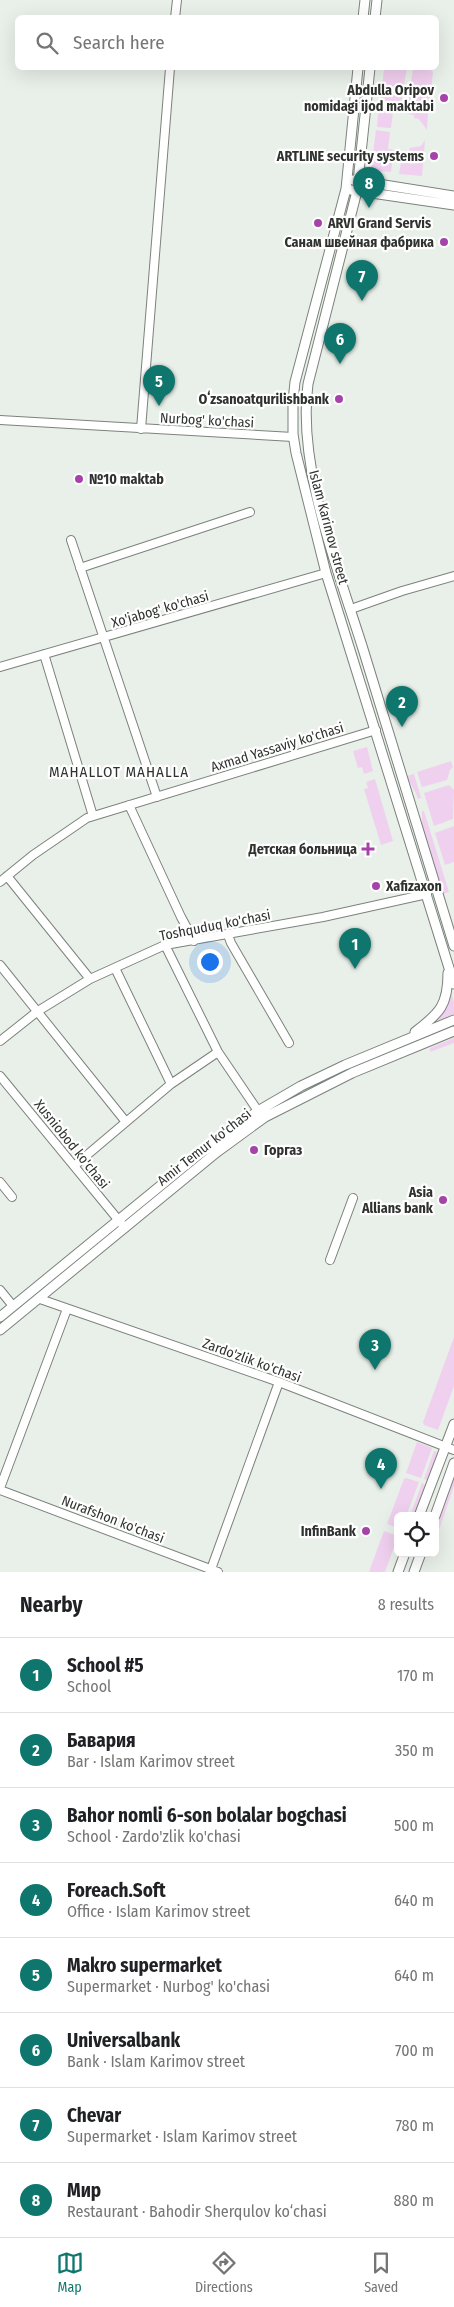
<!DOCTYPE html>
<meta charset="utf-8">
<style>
:root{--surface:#fff;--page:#f2f2f2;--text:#202124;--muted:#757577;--line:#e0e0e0;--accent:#0f766e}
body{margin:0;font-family:"Fira Sans Condensed",sans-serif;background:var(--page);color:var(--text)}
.controls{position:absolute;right:15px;bottom:15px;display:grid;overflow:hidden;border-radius:8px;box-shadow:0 5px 20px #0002}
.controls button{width:45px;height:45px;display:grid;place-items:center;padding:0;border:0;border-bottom:1px solid var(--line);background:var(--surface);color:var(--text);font:25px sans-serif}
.you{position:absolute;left:209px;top:961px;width:18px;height:18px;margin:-12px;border:4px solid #fff;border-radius:50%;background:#1a73e8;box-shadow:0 0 0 8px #1a73e833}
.badge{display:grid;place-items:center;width:32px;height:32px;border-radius:50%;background:var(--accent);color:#fff;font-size:16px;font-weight:700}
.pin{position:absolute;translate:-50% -41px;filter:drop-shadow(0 1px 2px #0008)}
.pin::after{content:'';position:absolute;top:26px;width:18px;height:15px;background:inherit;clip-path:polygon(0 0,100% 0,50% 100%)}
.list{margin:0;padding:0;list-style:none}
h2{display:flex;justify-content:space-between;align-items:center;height:65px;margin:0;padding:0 20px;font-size:21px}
h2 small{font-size:16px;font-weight:400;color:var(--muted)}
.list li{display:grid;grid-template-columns:32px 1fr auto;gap:15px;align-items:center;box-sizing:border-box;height:75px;padding:0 20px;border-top:1px solid var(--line)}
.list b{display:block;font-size:19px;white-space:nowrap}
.list p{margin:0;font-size:16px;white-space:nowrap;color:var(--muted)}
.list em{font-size:16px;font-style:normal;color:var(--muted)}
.icon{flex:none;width:28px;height:28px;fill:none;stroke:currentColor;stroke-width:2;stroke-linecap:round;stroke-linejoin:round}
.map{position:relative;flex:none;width:454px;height:1572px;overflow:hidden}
.search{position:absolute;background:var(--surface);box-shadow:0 5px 20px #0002;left:15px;right:15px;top:15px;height:55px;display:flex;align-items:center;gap:12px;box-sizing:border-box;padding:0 18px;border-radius:8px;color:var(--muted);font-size:19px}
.sheet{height:665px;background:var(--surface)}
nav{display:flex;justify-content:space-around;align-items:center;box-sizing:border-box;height:70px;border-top:1px solid var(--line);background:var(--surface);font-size:14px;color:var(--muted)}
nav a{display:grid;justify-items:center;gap:2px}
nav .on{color:var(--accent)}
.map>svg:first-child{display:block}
</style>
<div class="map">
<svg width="454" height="1572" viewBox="0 0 454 1572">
<rect width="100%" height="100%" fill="#e9f0e9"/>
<path fill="#f0d0ef" d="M384 68H407L401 103 381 100Z
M413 68H432L433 73 429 106 408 104Z
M379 104 400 107V112H393L391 128 377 127Z
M408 108 428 110 427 130 419 119 414 118V115L407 114Z
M376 130 390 132 388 149 394 150 391 172 371 170Z
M425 140 422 176 399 174 403 151H409L410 148 421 146Z
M367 747 373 771 364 774 362 767 358 768 353 751Z
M451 761 453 767 450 770 447 780 422 787 417 772Z
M414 774 421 798 418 799C416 790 409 784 407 776Z
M375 779 393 841 381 845 364 789 368 788 366 782Z
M449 785 454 790 453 819 434 826 424 793Z
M422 811H424L449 892 443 894 422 825Z
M454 826V862L445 865 435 833Z
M450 989 454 1002V1014L434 1022 447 1007Z
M454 1038V1043L430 1052V1048Z
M454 1337V1386L438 1430 424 1425 423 1422Z
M417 1442 432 1448 421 1478 406 1473Z
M434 1451 437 1452 427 1480 424 1479Z
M406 1478 419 1482 406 1516H398V1528L387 1524 404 1479Z
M454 1479V1486L438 1533 435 1530Z
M422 1483 425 1485 414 1516H410Z
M384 1531 398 1536 385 1572H369Z"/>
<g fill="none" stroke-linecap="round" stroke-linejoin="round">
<g stroke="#7b827b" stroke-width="10">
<path id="minor" d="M175 18 177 0
M0 420 293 437
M141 429 170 68
M71 540 157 797
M80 568 250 512
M351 609 402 591 454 576
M44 654 93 816
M0 667 326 573
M129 805 181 917 194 941
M7 876 90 979
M0 882 33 855 87 818 376 730
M228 935 231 943 289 1043
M165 945 218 1052 258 1111
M0 965 126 1122
M115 968 171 1084
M0 1041 38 1011 90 979 165 945 323 917 427 894
M0 1076 125 1228
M74 1166 171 1084 218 1052
M0 1182 12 1197
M330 1260 353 1198
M0 1290 13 1306
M40 1299 279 1382 454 1450
M0 1488 67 1309
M0 1490 218 1572
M210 1572 279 1382"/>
</g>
<g stroke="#7b827b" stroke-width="11">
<path id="major" d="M363 18 365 0
M375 18 377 0
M358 68 346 189 295 382 293 401V434L296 453 326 573 454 984
M370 68 357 191 308 384C297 468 338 569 363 649 393 748 423 847 454 946
M353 180 454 196
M351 190 454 205
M415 1032C440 1013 448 1005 448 973
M0 1317 198 1155 258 1111 301 1086 345 1065 454 1020
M0 1330 217 1152 265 1117 352 1073 454 1031
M419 1516 454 1424
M435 1516 454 1463
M398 1572 405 1553
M414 1572 421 1553"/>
</g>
<use href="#minor" stroke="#fff" stroke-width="8"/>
<use href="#major" stroke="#fff" stroke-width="9"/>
</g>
<g fill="#a643a9" stroke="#fff" stroke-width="2">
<circle cx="444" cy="98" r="5"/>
<circle cx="434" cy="156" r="5"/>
<circle cx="318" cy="223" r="5"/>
<circle cx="444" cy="242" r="5"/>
<circle cx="339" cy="399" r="5"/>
<circle cx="79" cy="479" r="5"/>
<path d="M365.5 841.5h5v5h5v5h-5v5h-5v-5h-5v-5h5z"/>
<circle cx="376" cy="886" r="5"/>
<circle cx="254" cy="1150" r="5"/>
<circle cx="443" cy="1200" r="5"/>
<circle cx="366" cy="1531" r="5"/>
</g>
<g text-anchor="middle" stroke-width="4.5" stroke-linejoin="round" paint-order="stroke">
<g font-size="14" font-weight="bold" fill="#2f322f" stroke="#fff" text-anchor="end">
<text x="434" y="95">Abdulla Oripov<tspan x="434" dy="16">nomidagi ijod maktabi</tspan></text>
<text x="424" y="161">ARTLINE security systems</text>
<text x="328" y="228" text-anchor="start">ARVI Grand Servis</text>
<text x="434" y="247">Санам швейная фабрика</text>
<text x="329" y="404">Oʻzsanoatqurilishbank</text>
<text x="89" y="484" text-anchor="start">№10 maktab</text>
<text x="357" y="854">Детская больница</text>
<text x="386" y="891" text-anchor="start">Xafizaxon</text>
<text x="264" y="1155" text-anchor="start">Горгаз</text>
<text x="433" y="1197">Asia<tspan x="433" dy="16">Allians bank</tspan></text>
<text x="356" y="1536">InfinBank</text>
</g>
<g font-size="14" fill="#2f322f" stroke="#fff">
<text transform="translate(207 420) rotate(3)" y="5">Nurbog' ko'chasi</text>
<text transform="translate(329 527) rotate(75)" y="5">Islam Karimov street</text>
<text transform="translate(160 609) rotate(-16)" y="5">Xo'jabog' ko'chasi</text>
<text transform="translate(277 747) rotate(-17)" y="5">Axmad Yassaviy ko'chasi</text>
<text transform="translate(215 925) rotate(-11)" y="5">Toshquduq ko'chasi</text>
<text transform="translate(72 1144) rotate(51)" y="5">Xusniobod ko'chasi</text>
<text transform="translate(204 1147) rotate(-38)" y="5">Amir Temur ko'chasi</text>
<text transform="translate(252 1360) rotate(20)" y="5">Zardo'zlik ko'chasi</text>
<text transform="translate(113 1519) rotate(21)" y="5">Nurafshon ko'chasi</text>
</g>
<g font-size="15" letter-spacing="1" fill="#2f322f" stroke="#fff">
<text x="119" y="777">MAHALLOT MAHALLA</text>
</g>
</g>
</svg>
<div class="controls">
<button><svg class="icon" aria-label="locate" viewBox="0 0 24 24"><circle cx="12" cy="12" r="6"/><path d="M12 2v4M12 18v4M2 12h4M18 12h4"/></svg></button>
</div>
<div class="you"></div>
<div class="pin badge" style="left:355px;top:969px">1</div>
<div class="pin badge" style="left:402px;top:727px">2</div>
<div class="pin badge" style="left:375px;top:1370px">3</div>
<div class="pin badge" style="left:381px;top:1489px">4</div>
<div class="pin badge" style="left:159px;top:406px">5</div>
<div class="pin badge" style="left:340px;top:364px">6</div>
<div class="pin badge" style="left:362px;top:301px">7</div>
<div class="pin badge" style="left:369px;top:208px">8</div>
<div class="search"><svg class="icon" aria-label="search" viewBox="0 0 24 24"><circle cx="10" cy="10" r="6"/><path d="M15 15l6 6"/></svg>Search here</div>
</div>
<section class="sheet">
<h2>Nearby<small>8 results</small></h2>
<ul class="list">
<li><span class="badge">1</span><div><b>School #5</b><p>School</p></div><em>170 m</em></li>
<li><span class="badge">2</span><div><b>Бавария</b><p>Bar · Islam Karimov street</p></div><em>350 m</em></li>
<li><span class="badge">3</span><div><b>Bahor nomli 6-son bolalar bogchasi</b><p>School · Zardo'zlik ko'chasi</p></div><em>500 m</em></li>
<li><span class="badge">4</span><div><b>Foreach.Soft</b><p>Office · Islam Karimov street</p></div><em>640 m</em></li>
<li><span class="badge">5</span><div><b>Makro supermarket</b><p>Supermarket · Nurbog' ko'chasi</p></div><em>640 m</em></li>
<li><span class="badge">6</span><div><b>Universalbank</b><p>Bank · Islam Karimov street</p></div><em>700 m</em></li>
<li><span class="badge">7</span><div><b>Chevar</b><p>Supermarket · Islam Karimov street</p></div><em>780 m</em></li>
<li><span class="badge">8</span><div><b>Мир</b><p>Restaurant · Bahodir Sherqulov ko‘chasi</p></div><em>880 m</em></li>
</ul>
</section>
<nav>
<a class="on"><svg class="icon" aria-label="map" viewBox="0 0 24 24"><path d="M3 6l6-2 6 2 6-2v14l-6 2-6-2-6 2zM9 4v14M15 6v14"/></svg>Map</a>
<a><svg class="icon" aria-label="directions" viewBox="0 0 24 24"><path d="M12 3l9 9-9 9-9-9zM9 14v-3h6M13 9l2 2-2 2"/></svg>Directions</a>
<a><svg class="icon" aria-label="saved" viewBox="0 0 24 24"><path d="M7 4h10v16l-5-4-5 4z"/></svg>Saved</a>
</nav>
